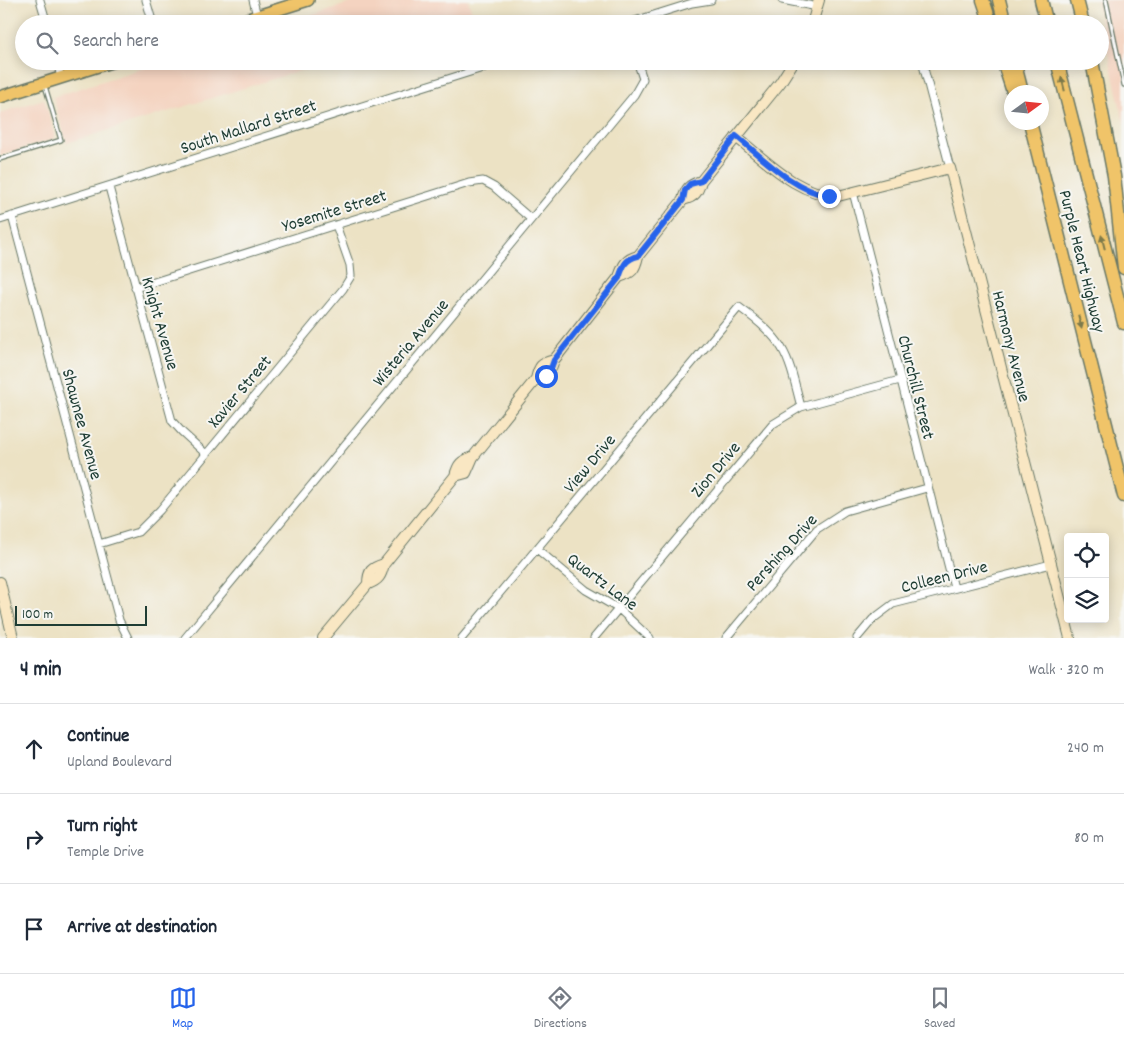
<!DOCTYPE html>
<meta charset="utf-8">
<style>
:root{--surface:#fff;--page:#f2f2f3;--text:#1f2937;--muted:#747a83;--line:#e0e1e3;--accent:#2563eb}
body{margin:0;font-family:Dekko,sans-serif;background:var(--page);color:var(--text)}
.controls{position:absolute;right:15px;bottom:15px;display:grid;overflow:hidden;border-radius:5px;box-shadow:0 2px 12px #0003}
.controls button{width:45px;height:45px;display:grid;place-items:center;padding:0;border:0;border-bottom:1px solid var(--line);background:var(--surface);color:var(--text);font:25px sans-serif}
.compass{position:absolute;left:1004px;top:85px;width:45px;height:45px;border-radius:50%;background:var(--surface);box-shadow:0 2px 12px #0003;rotate:75deg}
.scale{position:absolute;left:15px;bottom:12px;width:132px;box-sizing:border-box;padding-left:5px;border:2px solid #1f3d34;border-top:0;font-size:14px;line-height:18px;white-space:nowrap;color:#1f3d34;-webkit-text-stroke:4px #f6f6f2;paint-order:stroke}
.stop{position:absolute;width:15px;height:15px;margin:-11px;border:4px solid #2563eb;border-radius:50%;background:#fff}
.stop.end{background:#2563eb;border-color:#fff;box-shadow:0 1px 5px #0008}
.list{margin:0;padding:0;list-style:none}
h2{display:flex;justify-content:space-between;align-items:center;height:65px;margin:0;padding:0 20px;font-size:21px}
h2 small{font-size:16px;font-weight:400;color:var(--muted)}
.list li{display:grid;grid-template-columns:32px 1fr auto;gap:15px;align-items:center;box-sizing:border-box;height:90px;padding:0 20px;border-top:1px solid var(--line)}
.list b{display:block;font-size:19px;white-space:nowrap}
.list p{margin:0;font-size:16px;white-space:nowrap;color:var(--muted)}
.list em{font-size:16px;font-style:normal;color:var(--muted)}
.icon{flex:none;width:28px;height:28px;fill:none;stroke:currentColor;stroke-width:2;stroke-linecap:round;stroke-linejoin:round}
.map{position:relative;flex:none;width:1124px;height:638px;overflow:hidden}
.search{position:absolute;background:var(--surface);box-shadow:0 2px 12px #0003;left:15px;right:15px;top:15px;height:55px;display:flex;align-items:center;gap:12px;box-sizing:border-box;padding:0 18px;border-radius:28px;color:var(--muted);font-size:19px}
.sheet{height:335px;background:var(--surface)}
nav{display:flex;justify-content:space-around;align-items:center;box-sizing:border-box;height:70px;border-top:1px solid var(--line);background:var(--surface);font-size:14px;color:var(--muted)}
nav a{display:grid;justify-items:center;gap:2px}
nav .on{color:var(--accent)}
.map>svg:first-child{display:block}
</style>
<div class="map">
<svg width="1124" height="638" viewBox="0 0 1124 638">
<rect width="100%" height="100%" fill="#f6f6f2"/>
<filter id="ink" filterUnits="userSpaceOnUse"><feTurbulence type="fractalNoise" baseFrequency=".02" numOctaves="2"/><feDisplacementMap in="SourceGraphic" scale="10" xChannelSelector="R" yChannelSelector="G"/><feConvolveMatrix kernelMatrix="1 2 1 2 8 2 1 2 1" color-interpolation-filters="sRGB"/></filter>
<filter id="wash" filterUnits="userSpaceOnUse"><feTurbulence type="fractalNoise" baseFrequency=".0096" numOctaves="4" result="noise"/><feDisplacementMap in="SourceGraphic" scale="20" xChannelSelector="R" yChannelSelector="G"/><feGaussianBlur stdDeviation="1.12" result="paint"/><feColorMatrix in="noise" values="0 0 0 0 0 0 0 0 0 0 0 0 0 0 0 0 0 1.4 0 .05"/><feComposite in="paint" operator="in"/></filter>
<g filter="url(#wash)">
<rect width="100%" height="100%" fill="#ece2c4"/>
<path fill="#f4d3c0" d="M360 0H468L473 15 444 24H284Z
M1096 0H1124V124Z
M165 61H331L67 143 53 97Z
M44 99 55 134 53 139 0 156V113Z"/>
</g>
<g filter="url(#ink)">
<g fill="none" stroke-linecap="round" stroke-linejoin="round">
<g stroke="#677766" stroke-width="5.5">
<path id="lane" d="M1106 0 1124 85
M0 159 61 140 45 86"/>
</g>
<g stroke="#677766" stroke-width="9">
<path id="street" d="M40 0 47 24
M146 0 153 24
M253 0 257 16
M782 0 818 7
M625 24 692 3 711 0
M57 61 61 78
M922 61 950 168
M109 187 172 421 182 432 206 454
M853 192 954 588
M12 216 119 620 128 638
M0 220 505 61
M135 288 469 183 483 181 494 187 531 219
M99 544 138 532 160 510 343 289 351 276 350 265 336 225
M537 549 586 590 619 609 650 638
M185 638 634 95 643 79 637 61
M462 638 739 307C786 342 787 351 801 407
M594 638 773 424 801 407 900 380
M726 638 817 529 845 511 927 488
M857 638 873 619 893 604 1051 564"/>
</g>
<g stroke="#677766" stroke-width="12">
<path id="secondary" d="M812 24 819 0
M736 137C767 161 797 195 838 196L950 168 1070 638
M683 200C695 197 698 192 701 181L780 83 794 61
M619 277C632 273 635 270 638 256L683 200C686 188 689 185 701 181
M536 379 550 371 554 360 619 277C623 266 625 259 638 256
M455 476 466 473 473 457 536 379C539 366 541 363 554 360
M0 582 13 638
M368 584C368 571 371 568 384 564
M323 638 368 584C379 580 381 576 384 564L455 476C458 464 461 461 473 457"/>
</g>
<g stroke="#677766" stroke-width="14">
<path id="primary" d="M232 24 308 0
M0 97 114 61"/>
</g>
<g stroke="#677766" stroke-width="15">
<path id="highway" d="M983 0 991 24
M999 0 1005 24
M1041 0 1047 24
M1077 0 1083 24
M1003 61 1013 92
M1014 61 1022 92
M1057 61 1124 323
M1092 61 1114 176 1124 268
M1030 122 1124 496"/>
</g>
<use href="#lane" stroke="#fff" stroke-width="3"/>
<use href="#street" stroke="#fff" stroke-width="7"/>
<use href="#secondary" stroke="#f9e7c3" stroke-width="10"/>
<use href="#primary" stroke="#f0c469" stroke-width="11"/>
<use href="#highway" stroke="#f0c469" stroke-width="12"/>
</g>
<defs><path id="oneway-solid" d="M-6-.8H1V-3.2L6.5 0L1 3.2V.8H-6Z" transform="scale(1.25)"/></defs>
<g fill="#7d7a4c">
<use href="#oneway-solid" transform="translate(1063 84) rotate(-104)"/>
<use href="#oneway-solid" transform="translate(1103 242) rotate(-104)"/>
<use href="#oneway-solid" transform="translate(1080 322) rotate(76)"/>
</g>
</g>
<g fill="none" stroke-linecap="round" stroke-linejoin="round" filter="url(#ink)">
<path stroke="#2563eb" stroke-width="6" d="M546 376 550 371 554 360 619 278C623 266 625 259 638 256L683 200 685 190 690 184 701 181 736 136C764 159 793 190 829 196"/>
</g>
<g text-anchor="middle" stroke-width="4" stroke-linejoin="round" paint-order="stroke">
<g font-size="18" fill="#1f3d34" stroke="#f6f6f2">
<text transform="translate(248 126) rotate(-18)" y="6">South Mallard Street</text>
<text transform="translate(334 210) rotate(-17)" y="6">Yosemite Street</text>
<text transform="translate(1083 261) rotate(76)" y="6">Purple Heart Highway</text>
<text transform="translate(161 323) rotate(74)" y="6">Knight Avenue</text>
<text transform="translate(410 342) rotate(-50)" y="6">Wisteria Avenue</text>
<text transform="translate(1012 346) rotate(76)" y="6">Harmony Avenue</text>
<text transform="translate(917 387) rotate(76)" y="6">Churchill Street</text>
<text transform="translate(239 391) rotate(-50)" y="6">Xavier Street</text>
<text transform="translate(83 424) rotate(75)" y="6">Shawnee Avenue</text>
<text transform="translate(589 463) rotate(-50)" y="6">View Drive</text>
<text transform="translate(715 469) rotate(-50)" y="6">Zion Drive</text>
<text transform="translate(781 552) rotate(-48)" y="6">Pershing Drive</text>
<text transform="translate(944 576) rotate(-14)" y="6">Colleen Drive</text>
<text transform="translate(603 581) rotate(37)" y="6">Quartz Lane</text>
</g>
</g>
</svg>
<div class="controls">
<button><svg class="icon" aria-label="locate" viewBox="0 0 24 24"><circle cx="12" cy="12" r="6"/><path d="M12 2v4M12 18v4M2 12h4M18 12h4"/></svg></button>
<button><svg class="icon" aria-label="layers" viewBox="0 0 24 24"><path d="M12 4l9 5-9 5-9-5zM3 14l9 5 9-5"/></svg></button>
</div>
<svg class="compass" viewBox="-18 -18 36 36"><path d="M0-13l5 13h-10z" fill="#e53935"/><path d="M0 13l5-13h-10z" fill="#747a83"/></svg>
<div class="scale">100 m</div>
<div class="stop" style="left:546px;top:376px"></div>
<div class="stop end" style="left:829px;top:196px"></div>
<div class="search"><svg class="icon" aria-label="search" viewBox="0 0 24 24"><circle cx="10" cy="10" r="6"/><path d="M15 15l6 6"/></svg>Search here</div>
</div>
<section class="sheet">
<h2>4 min<small>Walk · 320 m</small></h2>
<ul class="list">
<li><svg class="icon" aria-label="ahead" viewBox="0 0 24 24"><path d="M12 20V5M6 11l6-6 6 6"/></svg><div><b>Continue</b><p>Upland Boulevard</p></div><em>240 m</em></li>
<li><svg class="icon" aria-label="right" viewBox="0 0 24 24"><path d="M7 20v-9h11M14 6l5 5-5 5"/></svg><div><b>Turn right</b><p>Temple Drive</p></div><em>80 m</em></li>
<li><svg class="icon" aria-label="arrive" viewBox="0 0 24 24"><path d="M6 21V4h12l-3 4 3 4H6"/></svg><div><b>Arrive at destination</b></div></li>
</ul>
</section>
<nav>
<a class="on"><svg class="icon" aria-label="map" viewBox="0 0 24 24"><path d="M3 6l6-2 6 2 6-2v14l-6 2-6-2-6 2zM9 4v14M15 6v14"/></svg>Map</a>
<a><svg class="icon" aria-label="directions" viewBox="0 0 24 24"><path d="M12 3l9 9-9 9-9-9zM9 14v-3h6M13 9l2 2-2 2"/></svg>Directions</a>
<a><svg class="icon" aria-label="saved" viewBox="0 0 24 24"><path d="M7 4h10v16l-5-4-5 4z"/></svg>Saved</a>
</nav>
